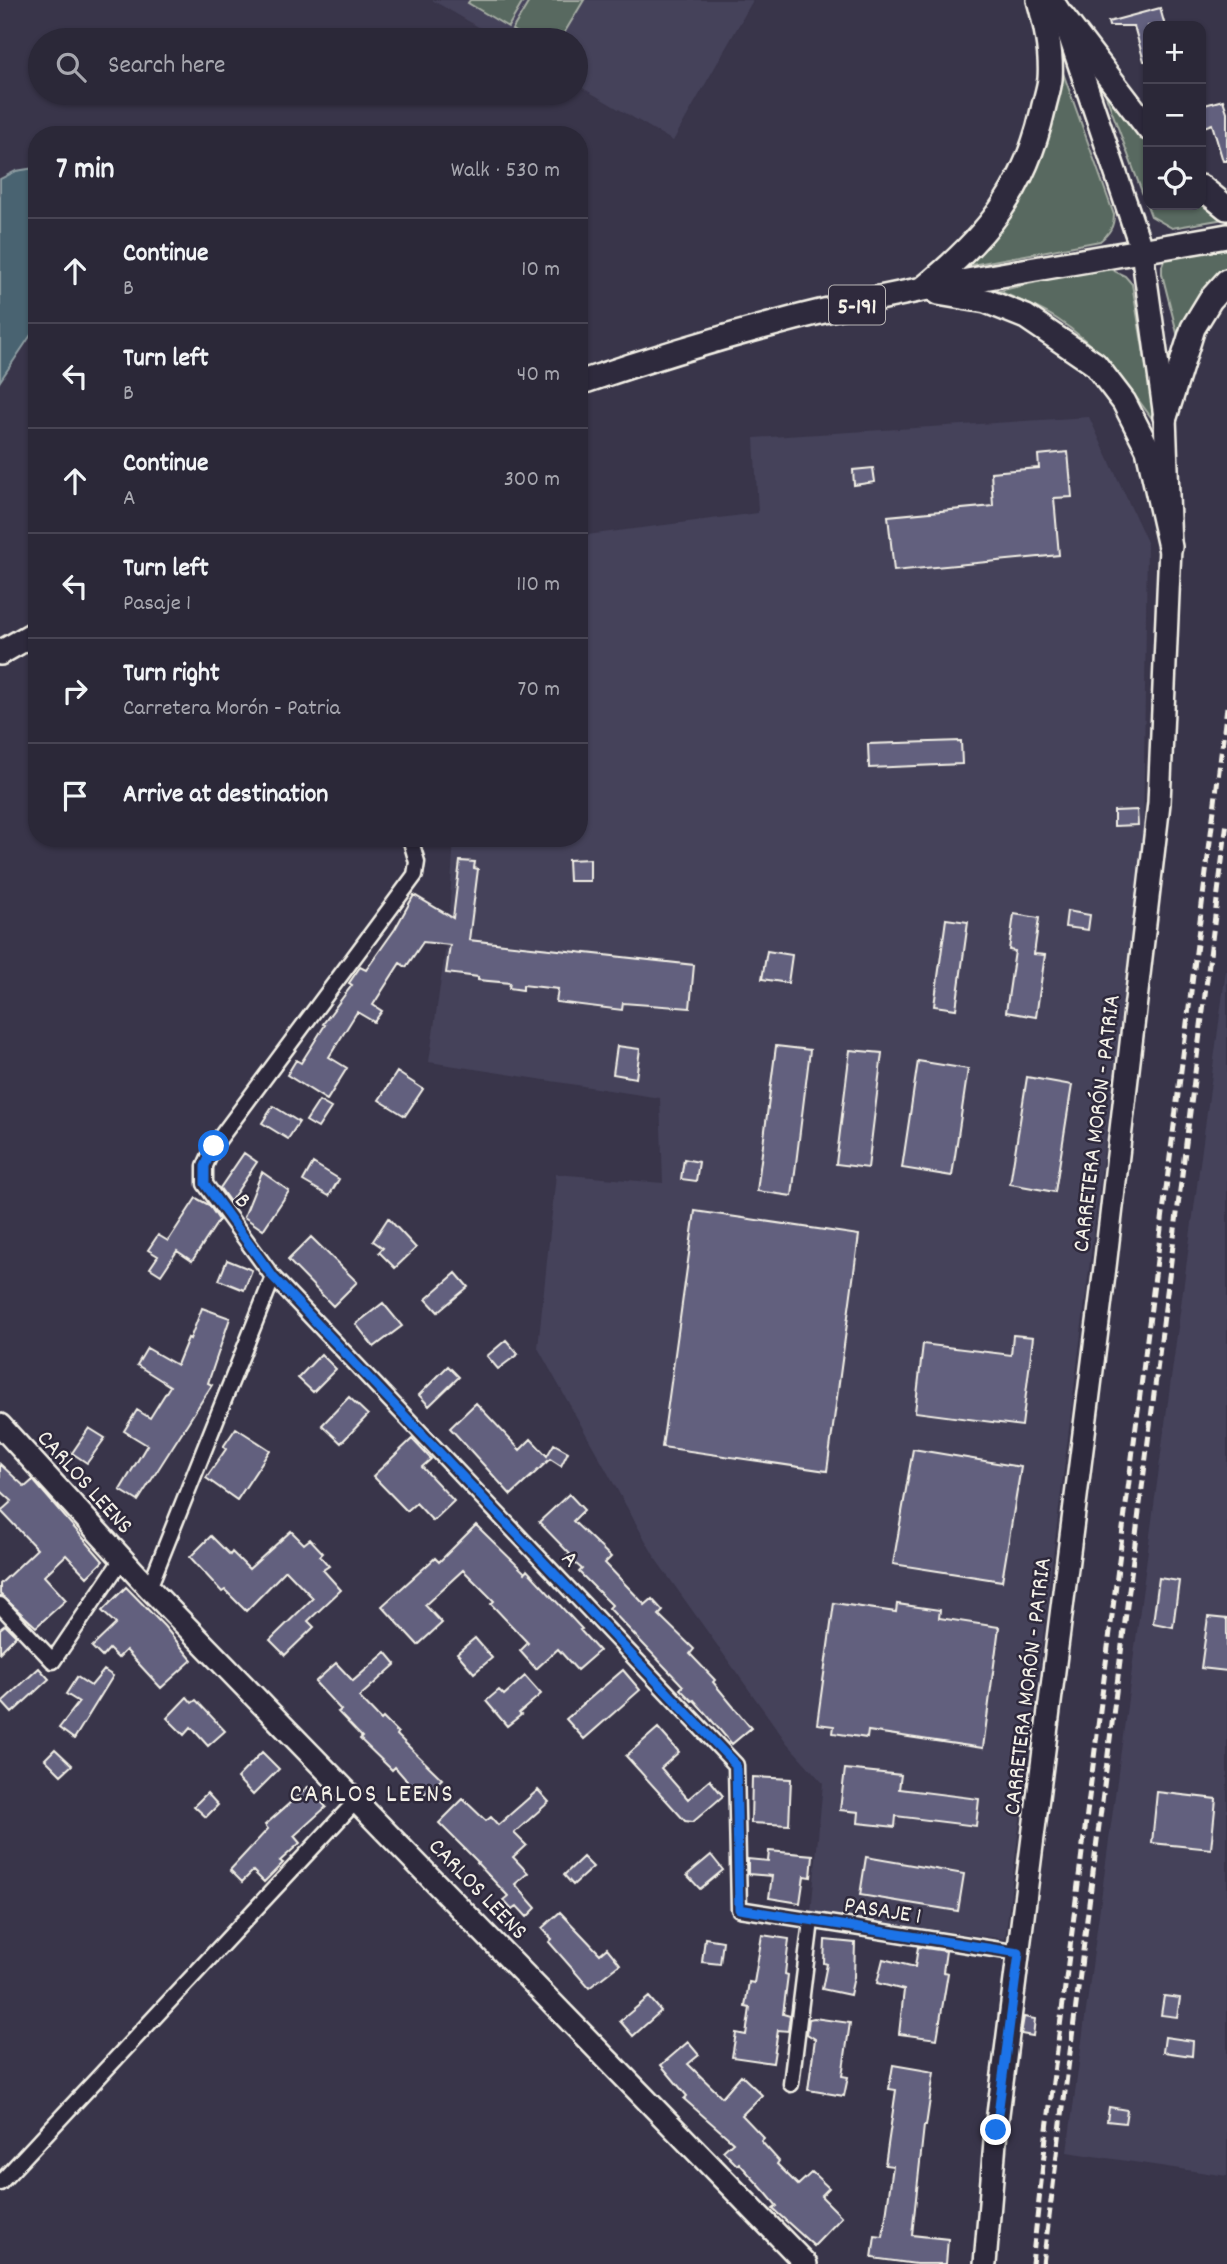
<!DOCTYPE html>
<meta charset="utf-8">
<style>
:root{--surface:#2b2838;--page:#333040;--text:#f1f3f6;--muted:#a6a6ae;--line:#474453}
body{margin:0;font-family:Dekko,sans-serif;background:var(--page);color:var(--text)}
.controls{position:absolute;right:21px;top:21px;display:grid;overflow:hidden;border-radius:14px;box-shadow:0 2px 5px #0004}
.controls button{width:63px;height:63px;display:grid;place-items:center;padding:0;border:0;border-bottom:2px solid var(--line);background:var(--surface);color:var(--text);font:35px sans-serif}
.stop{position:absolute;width:21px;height:21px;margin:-16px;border:5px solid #1a73e8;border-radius:50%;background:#fff}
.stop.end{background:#1a73e8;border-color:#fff;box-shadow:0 2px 7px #0008}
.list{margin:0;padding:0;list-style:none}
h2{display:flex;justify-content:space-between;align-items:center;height:91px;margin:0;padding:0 28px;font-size:30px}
h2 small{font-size:23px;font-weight:400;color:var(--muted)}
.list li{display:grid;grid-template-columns:46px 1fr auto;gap:21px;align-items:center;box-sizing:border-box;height:105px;padding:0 28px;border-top:2px solid var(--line)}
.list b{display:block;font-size:26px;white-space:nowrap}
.list p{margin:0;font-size:23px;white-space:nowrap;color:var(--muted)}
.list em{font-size:23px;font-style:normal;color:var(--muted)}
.icon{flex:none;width:38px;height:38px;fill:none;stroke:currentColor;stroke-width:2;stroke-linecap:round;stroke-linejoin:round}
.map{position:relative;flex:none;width:1227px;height:2264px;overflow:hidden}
.search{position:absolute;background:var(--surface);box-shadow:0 2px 5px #0004;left:28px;top:28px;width:560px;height:77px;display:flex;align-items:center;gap:18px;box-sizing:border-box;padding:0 24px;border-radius:38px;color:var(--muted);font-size:26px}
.panel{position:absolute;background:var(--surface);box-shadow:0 2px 5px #0004;left:28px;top:126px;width:560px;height:721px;border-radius:28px}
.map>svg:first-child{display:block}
</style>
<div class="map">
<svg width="1227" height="2264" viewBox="0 0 1227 2264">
<rect width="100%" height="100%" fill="#39354a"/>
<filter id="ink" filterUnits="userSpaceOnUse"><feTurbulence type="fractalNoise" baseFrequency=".0143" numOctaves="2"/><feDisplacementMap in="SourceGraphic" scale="14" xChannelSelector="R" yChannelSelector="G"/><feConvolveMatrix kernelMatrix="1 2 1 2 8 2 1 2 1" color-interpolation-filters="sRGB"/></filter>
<g filter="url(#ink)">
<path fill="#45425a" d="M432 0H753L673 141 576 84V40H501Z
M1089 417 1147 542 1143 839 1005 1939 811 1913 823 1783 787 1743 657 1561 538 1348 556 1174 663 1183 660 1098 429 1062 448 931 454 838H579V536L758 513 754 438Z
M1227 963V2176L1067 2152Z"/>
<path fill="#596960" stroke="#a6ada4" stroke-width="2" d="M470 0H524L508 27 468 3Z
M530 0H584L560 40H530L512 30Z
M1096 69 1148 135V205H1201V194L1224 219 1172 228 1151 216Z
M1062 70 1114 215C1114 227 1109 234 1100 241L961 267C974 254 989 243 1000 229 1040 178 1048 131 1062 70Z
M1227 246V267L1202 299 1178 337 1162 274V266L1165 258Z
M1104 266 1125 276 1132 284 1156 424C1127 384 1099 346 1057 319 1039 307 1018 300 999 291Z"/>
<path fill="#496371" stroke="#8d9ca1" stroke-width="2" d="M35 168 37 326 0 381V179L16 171Z"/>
<path fill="#62617e" stroke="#f4f1e8" stroke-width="2" d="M1160 8 1165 26H1148V61H1144L1134 26H1109L1108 22Z
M1223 100 1227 112V161H1223L1212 124 1201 128V106Z
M1068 452 1072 497 1054 498 1059 555 894 571 888 516 993 506 991 472 1039 468 1038 455Z
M873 468 875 482 854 485 853 470Z
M961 741 962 764 869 768 868 744Z
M1137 810 1138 825 1114 826V811Z
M590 859V881H569L568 860Z
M460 861 475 862 474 868 478 869 469 940 694 965 690 1008 623 1003 622 1010 556 1002 558 989 523 985V990L509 988 510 983 478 980V977L446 973 450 945 423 942 406 967 400 963 373 1005 382 1011 374 1022 357 1012 329 1057 347 1068 327 1100 287 1075 296 1060 301 1063 325 1025 323 1024 352 985 349 983 360 967 366 970 395 929 414 895 453 918Z
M1067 911 1090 915 1088 930 1065 927Z
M1014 914 1039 918 1034 954 1045 955 1036 1017 1006 1012 1015 951 1009 950Z
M946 919 968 922 956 1009 934 1006Z
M767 951 792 955 788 983 762 979Z
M617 1046 640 1049 636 1078 613 1074Z
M776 1046 810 1050 792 1196 757 1191Z
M850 1050 882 1053 868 1168 836 1164Z
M918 1061 968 1069 952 1176 902 1168Z
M397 1072 423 1089 405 1116 379 1100Z
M1027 1077 1072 1085 1055 1192 1010 1184Z
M319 1101 331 1108 318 1128 306 1121Z
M273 1106 299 1122 288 1139 262 1123Z
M244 1153 257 1162 230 1202 220 1188Z
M684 1159 699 1162 696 1181 681 1179Z
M313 1163 339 1179 329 1196 303 1181Z
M262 1172 289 1191 263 1230 244 1217Z
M196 1198 209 1205 219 1220 192 1261 177 1251 161 1275 150 1268 158 1256 148 1250 158 1235 168 1241Z
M695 1211 859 1235 827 1471 662 1447Z
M388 1218 416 1248 395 1268 379 1252 383 1248 373 1241Z
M311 1237 357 1282 333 1306 288 1260Z
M227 1260 252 1270 244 1290 219 1280Z
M456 1273 468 1287 438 1312 426 1299Z
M383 1303 402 1326 374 1347 356 1324Z
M202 1308 230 1318 208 1383 212 1385 138 1501 120 1490 147 1445 124 1431 137 1410 150 1418 170 1386 137 1365 147 1348 177 1365 188 1338 190 1339Z
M1013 1335 1033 1337 1022 1426 915 1412 923 1344 1011 1355Z
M506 1340 518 1354 498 1369 487 1356Z
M321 1354 336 1369 313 1392 298 1378Z
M448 1366 459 1377 429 1406 419 1395Z
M349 1397 368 1415 341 1443 322 1425Z
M476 1403 520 1450 531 1439 547 1456 554 1444 568 1452 561 1466 550 1459 511 1495 450 1428Z
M89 1428 105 1438 87 1463 72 1453Z
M236 1428 270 1450 237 1500 206 1478 226 1449 223 1447Z
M412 1439 431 1459 422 1467 454 1501 433 1521 416 1503 407 1511 373 1476Z
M913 1449 1021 1467 1002 1581 893 1564Z
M0 1464 25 1487 33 1480 103 1561 87 1577 66 1555 44 1576 66 1600 36 1627 0 1594V1584L37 1549 1 1511 12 1501 0 1490Z
M569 1494 584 1510 573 1521 611 1557 605 1563 645 1605 652 1599 663 1611 659 1615 694 1649 690 1654 715 1680 713 1682 751 1728 732 1744 694 1700 692 1701 680 1689 683 1686 609 1608 612 1605 579 1572 582 1569 567 1556 570 1554 539 1522Z
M476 1525 525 1573 527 1570 582 1629 580 1630 599 1651 577 1670 558 1649 536 1669 520 1651 528 1643 491 1604 494 1601 463 1570 425 1605 442 1623 418 1645 382 1606 435 1558 439 1562Z
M291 1531 304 1544 310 1539 323 1553 320 1556 329 1566 323 1570 341 1590 308 1621 314 1627 285 1655 270 1640 313 1598 286 1570 246 1611 225 1590 222 1592 190 1557 211 1536 230 1555 232 1552 249 1569Z
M1159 1578 1179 1581 1173 1627 1153 1623Z
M126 1587 164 1626 192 1660 161 1688 126 1650 118 1658 109 1649 102 1657 92 1647 116 1624 102 1611Z
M834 1603 896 1612 897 1604 940 1610 939 1618 999 1627 983 1748 868 1731 867 1738 833 1733 834 1726 817 1724Z
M1208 1617 1227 1619V1671L1201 1668Z
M5 1625 16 1636 0 1652V1629Z
M475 1638 492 1658 474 1673 457 1653Z
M386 1652 396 1664 359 1697 381 1720 383 1718 398 1733 397 1735 442 1779 421 1797 395 1767 392 1770 360 1739 362 1737 338 1712 341 1710 315 1682 336 1663 353 1681Z
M39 1668 49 1679 12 1713 2 1702Z
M104 1670 113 1676 74 1739 59 1728 79 1702 66 1694 77 1677 91 1686Z
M623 1670 640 1690 584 1739 566 1719Z
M525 1676 541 1694 519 1713 521 1715 507 1726 486 1701 499 1690 504 1695Z
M187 1697 192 1703 196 1700 225 1731 208 1746 191 1727 184 1735 167 1718Z
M658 1728 679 1752 661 1768 688 1799 710 1780 723 1796 693 1822 685 1821 626 1756Z
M55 1749 72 1765 61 1775 45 1759Z
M262 1752 279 1769 253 1795 237 1778Z
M845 1769 901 1775 899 1789 979 1799 976 1826 896 1816 895 1827 858 1823 859 1812 840 1810Z
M752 1777 791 1779 789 1825 751 1823Z
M308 1787 326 1807 294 1836 300 1843 280 1861 283 1863 264 1882 253 1871 242 1882 230 1870 268 1829 265 1825Z
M538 1790 549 1802 514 1833 526 1845 513 1857 528 1873 515 1884 536 1908 527 1917 517 1906 512 1910 503 1900 508 1896 477 1863 478 1862 439 1823 463 1799 486 1821 491 1817 498 1825Z
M1157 1792 1216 1799 1211 1849 1152 1843Z
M207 1793 218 1805 206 1817 194 1806Z
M769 1851 813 1855 811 1877 804 1876 800 1903 769 1898 772 1876 748 1874V1859L768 1861Z
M711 1855 723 1870 700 1889 687 1875Z
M583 1857 593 1867 573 1885 564 1875Z
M866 1857 964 1874 958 1911 860 1895Z
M560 1912 600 1954 607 1948 620 1964 589 1988 549 1942 552 1939 542 1928Z
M762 1935 789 1939 785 1974 788 1975 783 2014 790 2016 788 2031 778 2030 773 2063 732 2057 736 2033 746 2035 750 2008 745 2007 749 1982 754 1983Z
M705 1938 723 1941 720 1964 702 1962Z
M825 1940 855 1943 854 1977 850 1995 822 1989 827 1964 824 1963Z
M918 1947 946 1951 943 1972 948 1973 937 2039 899 2034 904 1990 877 1983 883 1959 915 1967Z
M1164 1996 1180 1998 1177 2017 1161 2015Z
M649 1997 661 2011 633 2036 620 2021Z
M1024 2017 1035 2019 1033 2036 1021 2034Z
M814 2018 850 2023 842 2076 848 2077 844 2096 808 2090 815 2039 807 2034 809 2019Z
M1165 2037 1193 2041 1192 2056 1163 2052Z
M688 2042 699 2055 688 2064 722 2097 741 2075 762 2095 742 2115 764 2138 761 2141 779 2161 777 2164 798 2185 812 2172 829 2188 821 2196 842 2217 814 2246 773 2209 777 2206 766 2193 739 2163 737 2165 723 2151 733 2142 684 2099 687 2096 661 2065Z
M893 2065 934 2072 926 2126H924L912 2235 948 2239 946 2264H916L872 2258 875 2236 883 2237 893 2166 885 2165 896 2090 889 2089Z
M1109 2107 1127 2110 1125 2123 1107 2121Z"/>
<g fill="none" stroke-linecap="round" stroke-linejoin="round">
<g stroke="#f4f1e8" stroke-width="19">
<path id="street" d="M410 838 417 862 415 875 214 1146 205 1166V1184L273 1277 736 1765 739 1909 1019 1953
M149 1588 273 1277
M0 1605 53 1661 122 1559
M791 2084 811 1921
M0 2183 357 1800"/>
</g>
<g stroke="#f4f1e8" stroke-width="26">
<path id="secondary" d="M0 1425 149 1588 806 2264
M985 2264 996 2130 1105 1267 1159 803 1170 547 1165 417 1142 251 1063 17 1052 0"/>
</g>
<g stroke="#f4f1e8" stroke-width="28">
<path id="primary" d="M1063 17 1148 128
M1201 187 1227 208
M924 288C986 237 1025 191 1043 110 1045 100 1049 89 1050 79 1052 53 1046 25 1039 0
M938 293 986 301 1026 317 1095 364 1124 402 1148 449 1170 547
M579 383C691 345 806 312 923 289 1024 270 1126 254 1227 236
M1165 417 1193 328 1210 300 1227 281
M0 653 37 632"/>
</g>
<use href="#street" stroke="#2f2a3d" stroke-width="14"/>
<use href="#secondary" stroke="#2f2a3d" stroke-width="21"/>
<use href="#primary" stroke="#2f2a3d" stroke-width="23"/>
<path stroke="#f4f1e8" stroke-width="5" stroke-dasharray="10 5" stroke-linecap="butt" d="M1032 2264 1046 2137 1227 707
M1043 2264 1227 822"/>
</g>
</g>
<g fill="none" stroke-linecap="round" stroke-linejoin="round" filter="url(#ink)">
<path stroke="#1a73e8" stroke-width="9" d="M214 1146 205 1166V1184L273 1277 736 1765 739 1909 1019 1953 996 2130"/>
</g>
<g text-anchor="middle" stroke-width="5" stroke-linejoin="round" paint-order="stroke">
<rect fill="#2f2a3d" stroke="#b9b5b5" stroke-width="2" x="829" y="285.5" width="56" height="39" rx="5"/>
<g font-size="23" font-weight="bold" fill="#f4f1e8">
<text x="857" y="313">5-191</text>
</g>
<g font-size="24" fill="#f4f1e8" stroke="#2f2a3d">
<text transform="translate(1095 1123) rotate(-83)" y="8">CARRETERA MORÓN - PATRIA</text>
<text transform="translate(244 1200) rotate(53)" y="8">B</text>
<text transform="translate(86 1481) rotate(48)" y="8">CARLOS LEENS</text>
<text transform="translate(571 1558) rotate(46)" y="8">A</text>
<text transform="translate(1026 1686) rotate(-83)" y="8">CARRETERA MORÓN - PATRIA</text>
<text transform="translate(479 1888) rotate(46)" y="8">CARLOS LEENS</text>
<text transform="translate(883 1909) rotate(9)" y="8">PASAJE 1</text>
</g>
<g font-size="26" letter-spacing="2" fill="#f4f1e8" stroke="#2f2a3d">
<text x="372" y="1801">CARLOS LEENS</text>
</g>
</g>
</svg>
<div class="controls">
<button>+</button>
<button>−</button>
<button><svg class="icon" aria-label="locate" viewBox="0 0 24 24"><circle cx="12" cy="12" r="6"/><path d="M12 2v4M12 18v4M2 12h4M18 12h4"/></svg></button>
</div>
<div class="stop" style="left:214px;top:1146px"></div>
<div class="stop end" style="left:996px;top:2130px"></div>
<div class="search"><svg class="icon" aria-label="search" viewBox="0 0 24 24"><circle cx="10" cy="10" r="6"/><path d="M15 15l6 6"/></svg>Search here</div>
<section class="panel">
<h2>7 min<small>Walk · 530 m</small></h2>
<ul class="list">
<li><svg class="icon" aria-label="ahead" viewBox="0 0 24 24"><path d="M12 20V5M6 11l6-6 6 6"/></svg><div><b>Continue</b><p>B</p></div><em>10 m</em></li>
<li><svg class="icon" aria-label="left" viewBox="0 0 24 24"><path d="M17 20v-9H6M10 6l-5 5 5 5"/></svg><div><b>Turn left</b><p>B</p></div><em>40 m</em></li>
<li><svg class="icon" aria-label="ahead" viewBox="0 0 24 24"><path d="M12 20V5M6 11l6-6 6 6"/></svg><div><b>Continue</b><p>A</p></div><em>300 m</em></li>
<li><svg class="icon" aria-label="left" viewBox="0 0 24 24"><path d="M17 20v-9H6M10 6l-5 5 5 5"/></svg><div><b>Turn left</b><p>Pasaje 1</p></div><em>110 m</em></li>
<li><svg class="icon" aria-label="right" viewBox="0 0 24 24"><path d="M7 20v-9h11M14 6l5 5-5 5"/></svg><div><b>Turn right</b><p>Carretera Morón - Patria</p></div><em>70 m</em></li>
<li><svg class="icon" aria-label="arrive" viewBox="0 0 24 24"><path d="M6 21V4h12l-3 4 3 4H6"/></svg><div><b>Arrive at destination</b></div></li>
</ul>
</section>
</div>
